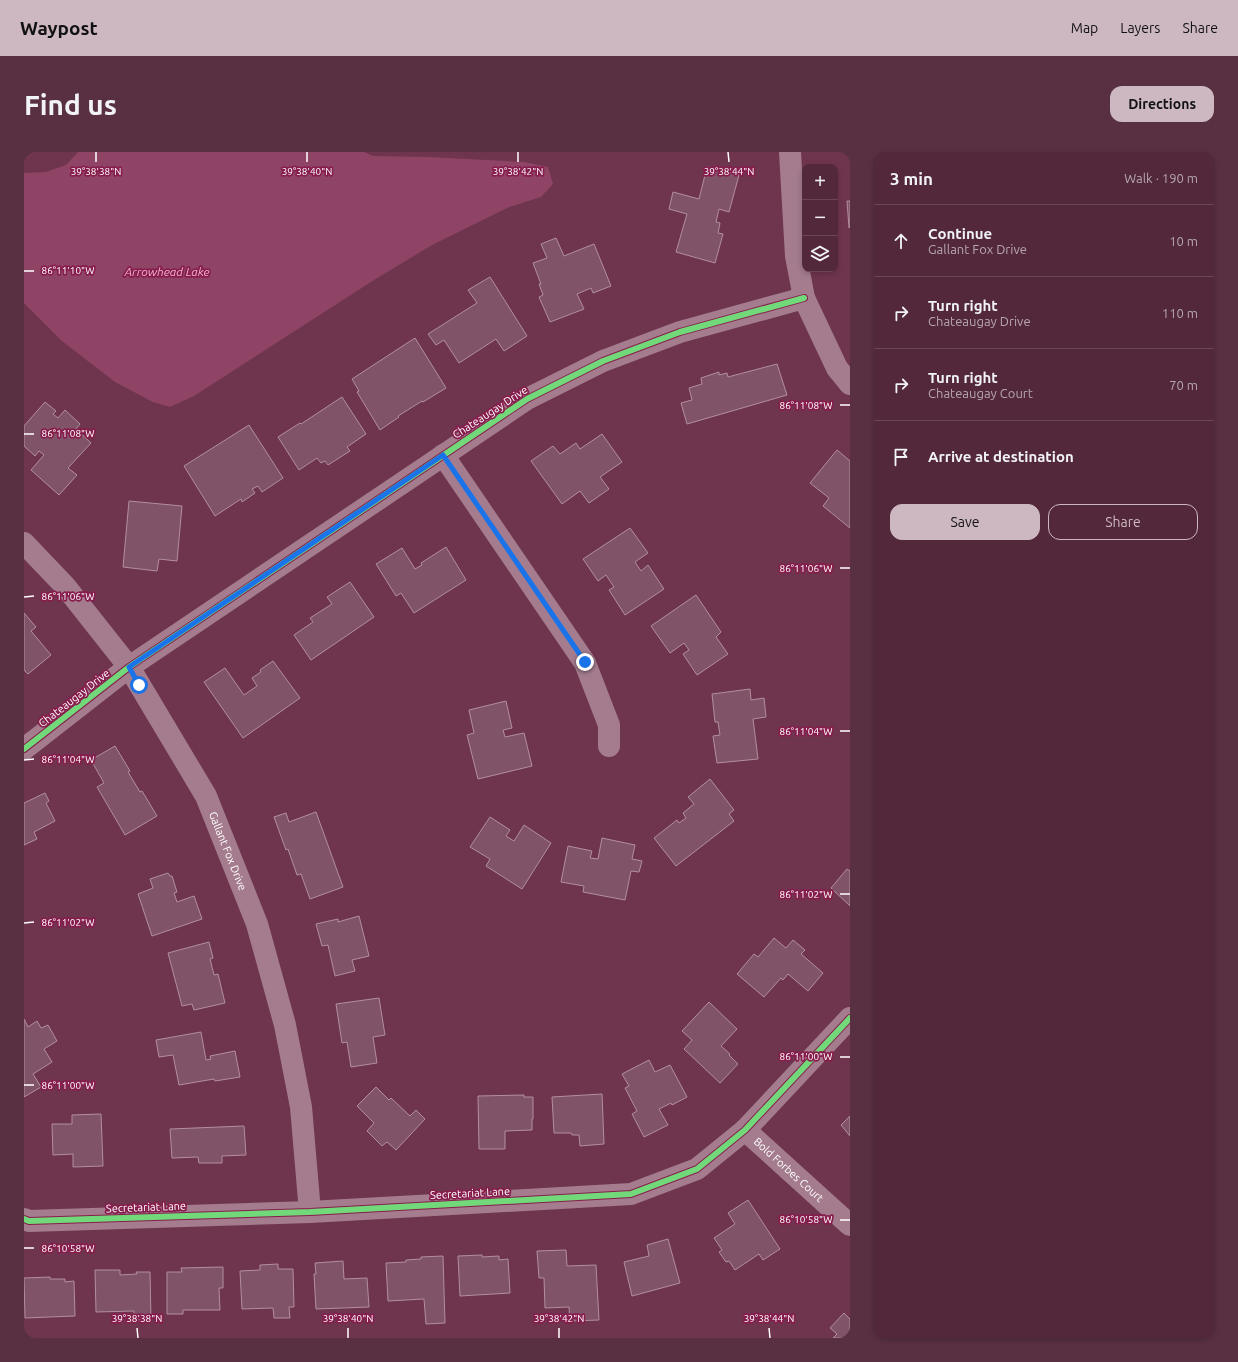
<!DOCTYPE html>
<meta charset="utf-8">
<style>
:root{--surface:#53283b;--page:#593042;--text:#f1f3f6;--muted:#b5a6af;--line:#694455;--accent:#cdb8c1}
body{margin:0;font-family:Ubuntu,sans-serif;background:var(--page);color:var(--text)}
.controls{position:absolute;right:12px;top:12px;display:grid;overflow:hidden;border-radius:8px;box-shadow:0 2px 6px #0003}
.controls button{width:36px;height:36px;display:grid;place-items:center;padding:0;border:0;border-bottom:1px solid var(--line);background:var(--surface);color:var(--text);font:20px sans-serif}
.stop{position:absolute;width:12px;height:12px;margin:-9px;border:3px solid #1a73e8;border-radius:50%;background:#fff}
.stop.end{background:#1a73e8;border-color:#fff;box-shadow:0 1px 4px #0008}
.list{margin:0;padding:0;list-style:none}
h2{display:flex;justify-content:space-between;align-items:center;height:52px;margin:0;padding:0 16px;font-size:17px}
h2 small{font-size:13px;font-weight:400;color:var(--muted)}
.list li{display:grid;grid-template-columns:26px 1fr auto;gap:12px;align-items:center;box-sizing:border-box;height:72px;padding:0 16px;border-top:1px solid var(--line)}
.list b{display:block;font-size:15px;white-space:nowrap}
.list p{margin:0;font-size:13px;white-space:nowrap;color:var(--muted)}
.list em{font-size:13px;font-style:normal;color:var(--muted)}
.actions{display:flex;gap:8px;padding:12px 16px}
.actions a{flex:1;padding:9px 0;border:1px solid var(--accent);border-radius:12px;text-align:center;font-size:14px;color:var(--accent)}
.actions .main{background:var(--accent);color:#111}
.icon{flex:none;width:22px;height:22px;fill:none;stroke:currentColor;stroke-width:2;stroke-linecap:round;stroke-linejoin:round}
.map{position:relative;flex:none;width:826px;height:1186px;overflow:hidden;border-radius:12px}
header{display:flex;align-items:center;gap:24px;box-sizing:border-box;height:56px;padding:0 20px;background:var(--accent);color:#111}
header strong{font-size:19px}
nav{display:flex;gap:22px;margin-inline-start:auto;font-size:14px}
.intro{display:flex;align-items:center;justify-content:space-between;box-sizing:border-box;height:96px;padding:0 24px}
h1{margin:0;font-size:28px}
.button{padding:10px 18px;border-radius:12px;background:var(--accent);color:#111;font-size:14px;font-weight:700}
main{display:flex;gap:24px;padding:0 24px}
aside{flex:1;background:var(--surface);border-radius:12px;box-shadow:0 2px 6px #0003}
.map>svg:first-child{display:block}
</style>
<header>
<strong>Waypost</strong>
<nav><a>Map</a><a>Layers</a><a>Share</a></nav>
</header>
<div class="intro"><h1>Find us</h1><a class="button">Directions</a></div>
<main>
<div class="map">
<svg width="826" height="1186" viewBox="0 0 826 1186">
<rect width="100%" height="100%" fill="#6f354f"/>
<path fill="#8f4466" d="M54 0H340L349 4 405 5 500 10 524 15 529 32 517 45 485 55 408 93 350 128 170 244 146 255 129 250 91 230 38 189 0 151V21L22 20 42 13Z"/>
<path fill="#815368" stroke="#b28f9f" d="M683 15 715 23 705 60 695 57 692 70 696 71 694 81 699 82 691 111 652 100 663 62 645 57 649 40 675 47Z
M823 49H826V75L825 76Z
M532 86 540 104 570 92 587 134 569 141 567 136 553 142 560 157 526 170 515 145 519 143 515 132H517L509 111 523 106 517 92Z
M466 125 503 184 480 199 472 187 435 211 420 188 412 193 404 182 453 151 444 138Z
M391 186 422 236 399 250 398 249 374 264 375 265 356 278 333 240 335 239 328 227Z
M753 212 763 243 663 272 657 251 668 248 665 236 678 232 677 226 695 220V223L703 221 704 225Z
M318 245 342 282 323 295 326 299 304 313 301 309 297 311 293 306 275 318 254 285 276 271 277 272Z
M21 250 32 259 29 262 34 266 41 258 56 272 52 277 67 291 44 316 53 323 35 343 7 318 20 303 15 299 11 304 0 294V274Z
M225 273 259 326 238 340 234 334 228 337 231 341 218 350 217 347 191 364 160 314Z
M578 282 598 310 576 325 585 337 565 351 556 339 538 352 507 309 529 294 536 302 552 291 556 297Z
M813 298 826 309V376L799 354 805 346 786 331Z
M105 349 158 354 153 409 135 407 133 419 99 415Z
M606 376 624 401 611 410 617 419 624 413 640 437 601 463 585 438 590 435 582 423 574 429 559 407Z
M422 395 442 428 390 461 377 441 372 444 352 412 378 396 391 417 398 413 397 411Z
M326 430 350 465 287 508 270 483 289 470 286 466 308 452 303 445Z
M672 443 697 480 692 485 704 502 673 523 659 502 665 498 660 491 646 501 627 474Z
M0 461 12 475 7 479 27 503 4 522 0 518Z
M249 509 276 546 219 586 180 530 201 516 220 543 233 534 228 526 237 520 236 518Z
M726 537 727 548 740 546 742 565 729 567 734 607 693 611 689 584 696 583 694 570H691L688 542Z
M482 549 488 576 479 578 481 585 500 581 508 614 454 627 443 583 450 581 445 558Z
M91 594 106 619 104 620 116 640 118 639 133 664 101 683 73 635 80 631 67 608Z
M686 627 710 658 705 662 710 669 652 714 630 686 653 668 655 671 662 666 659 661 670 652 664 645Z
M21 641 25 649 22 651 31 669 10 680 13 687 0 693V651Z
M292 660 319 735 286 747 277 722 273 723 264 697 262 698 250 665 262 661 265 670Z
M466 665 486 678 482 684 490 689 500 673 527 691 498 737 462 714 466 707 446 695Z
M578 686 611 693 608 707 618 709 615 720 607 719 601 748 559 740 560 734 537 730 544 694 568 699 566 706 574 707Z
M823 717 826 719V754L807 736Z
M144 721 146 724H148L153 740 150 741 153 750 170 744 178 767 128 784 114 742 129 736 126 727Z
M335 764 345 804 328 808 331 819 311 824 304 793 298 794 292 772 314 767V770Z
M750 786 762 796 769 788 781 798 777 802 799 821 784 839 764 822 759 828 757 826 740 845 713 822 730 802 734 805Z
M185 790 189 806 186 807 190 823 194 822 201 851 170 858 168 852 158 854 144 801Z
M355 846 361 883 349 885 353 911 327 915 323 890 318 891 312 852Z
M685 850 713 877 697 894 706 902 705 903 714 912 696 931 660 897 668 888 658 879Z
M0 867 4 875 13 869 17 876 24 873 33 889 20 897 28 910 9 922 17 935 0 945Z
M177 880 182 908 187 907 186 904 211 899 216 925 191 929 190 927 155 933 149 903 135 905 132 888Z
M625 908 631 920 646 913 663 945 648 953 647 951 635 957 644 973 620 985 608 962 613 959 601 936 605 934 598 922Z
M352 935 365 948 367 946 386 964 392 958 401 967 372 998 363 990 358 994 343 979 350 971 333 954Z
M578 942 580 992 556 994 555 983H548L547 981H530L528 945Z
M500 943V945H509V967H508V978L481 979V997H455L454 944Z
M77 962 79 1014 49 1015V1002L29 1003 28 972H48V963Z
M826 964V984L817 973Z
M220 974 222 1003 198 1004V1011H175L174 1005 148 1006 146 977Z
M724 1048 756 1097 739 1108 735 1102 711 1118 705 1109 702 1110 695 1100 698 1098 690 1086 711 1072 704 1061Z
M644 1087 656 1131 608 1144 600 1110 625 1104 623 1093Z
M542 1098 543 1114 572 1113 575 1168 546 1169 545 1155 521 1156 520 1126H515L513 1099Z
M458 1103V1105L475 1104V1108L484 1107 486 1141 436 1144 434 1104Z
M419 1104 421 1171 402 1172 400 1147 364 1149 362 1111 382 1110V1108L397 1107V1105Z
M319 1109 320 1127 343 1126 345 1155 292 1157 290 1122H292L291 1111Z
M254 1112V1117H269L270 1155H265L266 1166H250L249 1156 218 1157 216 1119 236 1118V1113Z
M199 1115V1136H195L196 1158H159V1162H143V1120H158L157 1116Z
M71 1118H96V1123L113 1122 112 1120H126L127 1168H110V1159L72 1160Z
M26 1125V1127H41V1130L50 1129 51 1164 1 1166 0 1126Z
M820 1161 826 1167V1186H809L813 1182 806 1176Z"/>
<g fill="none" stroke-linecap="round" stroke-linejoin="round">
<g stroke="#a47c8e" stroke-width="22">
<path d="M766 0 772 104 780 146 813 216 826 232"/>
<path d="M419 303 561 511 585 573V594"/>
<path id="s1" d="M0 391 41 434 105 515 182 644 233 772 261 873 277 955 286 1060"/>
<path d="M0 597 105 515 503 247 579 209 656 180 780 146"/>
<path id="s2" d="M721 978 826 1073"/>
<path d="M0 1067 5 1069 286 1060 607 1042 673 1017 721 978 826 866"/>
</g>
<g stroke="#871d4c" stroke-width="8">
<path id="cycleway" d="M0 597 105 515 503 247 579 209 656 180 780 146
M0 1067 5 1069 286 1060 607 1042 673 1017 721 978 826 866"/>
</g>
<use href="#cycleway" stroke="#71d979" stroke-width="6"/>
</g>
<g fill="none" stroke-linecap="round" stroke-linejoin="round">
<path stroke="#1a73e8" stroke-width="5" d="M115 533 105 515 419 303 561 510"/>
</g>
<path fill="none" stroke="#fff" stroke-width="1.5" d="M72 0V10M283 0V10M494 0V10M704 0 705 10M0 119H10M816 253H826M0 282H10M816 416H826M0 445 10 444M816 579H826M0 608 10 607M816 742H826M0 771 10 770M816 905H826M0 933H10M816 1068H826M0 1096H10M113 1176 114 1186M324 1176V1186M535 1176V1186M745 1176 746 1186"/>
<g text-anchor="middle" stroke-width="3.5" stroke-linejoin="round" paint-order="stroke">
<g font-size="11" fill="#fff" stroke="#871d4c">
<text transform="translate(466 260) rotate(-33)" y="4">Chateaugay Drive</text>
<text transform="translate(50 546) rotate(-38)" y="4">Chateaugay Drive</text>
<text dy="4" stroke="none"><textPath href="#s1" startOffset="372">Gallant Fox Drive</textPath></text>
<text dy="4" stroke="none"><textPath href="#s2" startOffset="59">Bold Forbes Court</textPath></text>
<text transform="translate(446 1041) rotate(-3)" y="4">Secretariat Lane</text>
<text transform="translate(122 1055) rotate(-2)" y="4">Secretariat Lane</text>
</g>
<g font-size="12" font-style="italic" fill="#f3b1cf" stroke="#871d4c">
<text x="143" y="124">Arrowhead Lake</text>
</g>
</g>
<g font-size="10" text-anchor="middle" fill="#fff" stroke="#871d4c" stroke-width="3.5" stroke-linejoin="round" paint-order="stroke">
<text x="72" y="23">39°38'38"N</text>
<text x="283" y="23">39°38'40"N</text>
<text x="494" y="23">39°38'42"N</text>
<text x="705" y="23">39°38'44"N</text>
<text x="44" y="122">86°11'10"W</text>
<text x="782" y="257">86°11'08"W</text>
<text x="44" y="285">86°11'08"W</text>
<text x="782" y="420">86°11'06"W</text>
<text x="44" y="448">86°11'06"W</text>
<text x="782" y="583">86°11'04"W</text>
<text x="44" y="611">86°11'04"W</text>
<text x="782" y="746">86°11'02"W</text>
<text x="44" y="774">86°11'02"W</text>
<text x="782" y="908">86°11'00"W</text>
<text x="44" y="937">86°11'00"W</text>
<text x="782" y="1071">86°10'58"W</text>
<text x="44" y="1100">86°10'58"W</text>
<text x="113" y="1170">39°38'38"N</text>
<text x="324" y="1170">39°38'40"N</text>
<text x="535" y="1170">39°38'42"N</text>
<text x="745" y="1170">39°38'44"N</text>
</g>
</svg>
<div class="controls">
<button>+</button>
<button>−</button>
<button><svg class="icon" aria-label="layers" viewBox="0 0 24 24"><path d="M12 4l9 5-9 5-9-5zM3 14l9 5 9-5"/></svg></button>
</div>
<div class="stop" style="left:115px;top:533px"></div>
<div class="stop end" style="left:561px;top:510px"></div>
</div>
<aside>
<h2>3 min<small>Walk · 190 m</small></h2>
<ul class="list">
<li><svg class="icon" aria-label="ahead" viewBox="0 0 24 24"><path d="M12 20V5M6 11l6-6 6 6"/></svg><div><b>Continue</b><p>Gallant Fox Drive</p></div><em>10 m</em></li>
<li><svg class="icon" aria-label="right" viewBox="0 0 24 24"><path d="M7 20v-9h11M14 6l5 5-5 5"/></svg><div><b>Turn right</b><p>Chateaugay Drive</p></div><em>110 m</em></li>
<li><svg class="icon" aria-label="right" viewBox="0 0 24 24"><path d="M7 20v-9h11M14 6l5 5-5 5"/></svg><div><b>Turn right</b><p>Chateaugay Court</p></div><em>70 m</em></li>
<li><svg class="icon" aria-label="arrive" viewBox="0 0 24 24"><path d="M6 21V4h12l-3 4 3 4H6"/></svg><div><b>Arrive at destination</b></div></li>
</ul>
<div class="actions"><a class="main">Save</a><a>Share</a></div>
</aside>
</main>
